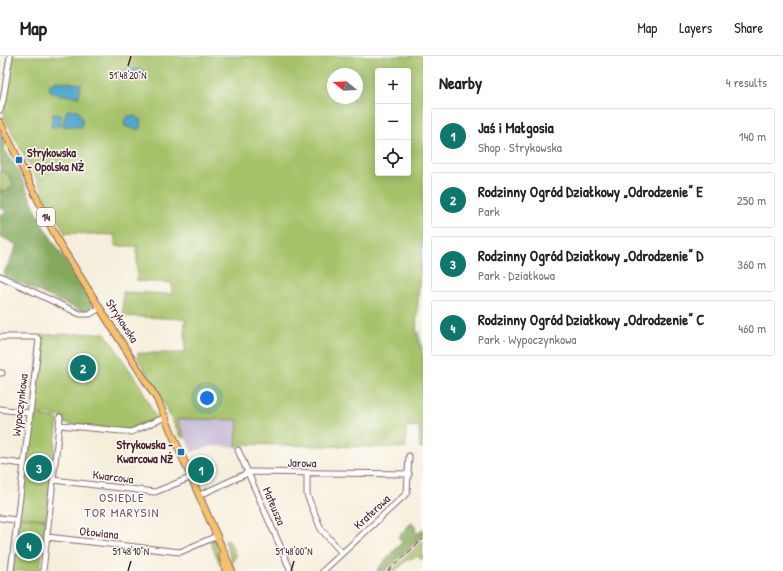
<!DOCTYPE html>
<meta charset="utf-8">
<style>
:root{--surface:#fff;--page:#f2f2f2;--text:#202124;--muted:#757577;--line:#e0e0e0;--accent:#0f766e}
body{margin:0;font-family:"Patrick Hand",sans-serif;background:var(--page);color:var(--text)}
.controls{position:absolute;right:12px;top:12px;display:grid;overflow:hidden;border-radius:4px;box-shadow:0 2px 10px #0003}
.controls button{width:36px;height:36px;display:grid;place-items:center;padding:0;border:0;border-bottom:1px solid var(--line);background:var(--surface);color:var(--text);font:20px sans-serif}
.compass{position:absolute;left:327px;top:12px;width:36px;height:36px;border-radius:50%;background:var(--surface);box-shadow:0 2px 10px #0003;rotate:288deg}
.you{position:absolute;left:207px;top:342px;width:14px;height:14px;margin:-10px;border:3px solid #fff;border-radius:50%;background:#1a73e8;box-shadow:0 0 0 6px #1a73e833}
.badge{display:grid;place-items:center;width:26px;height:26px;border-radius:50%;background:var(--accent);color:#fff;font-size:13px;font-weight:700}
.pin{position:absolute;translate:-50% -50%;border:2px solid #fff;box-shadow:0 1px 4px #0006}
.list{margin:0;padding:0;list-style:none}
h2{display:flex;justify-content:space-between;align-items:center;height:52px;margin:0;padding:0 16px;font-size:17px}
h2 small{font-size:13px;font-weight:400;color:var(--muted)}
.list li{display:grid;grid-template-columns:26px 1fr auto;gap:12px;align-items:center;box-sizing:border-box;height:56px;margin:0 8px 8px;padding:0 8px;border:1px solid var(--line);border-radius:4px}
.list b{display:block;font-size:15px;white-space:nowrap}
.list p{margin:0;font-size:13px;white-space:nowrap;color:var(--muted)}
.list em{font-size:13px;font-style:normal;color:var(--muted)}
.icon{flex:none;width:22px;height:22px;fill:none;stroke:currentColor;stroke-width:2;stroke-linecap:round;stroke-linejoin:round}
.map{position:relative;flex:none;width:423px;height:515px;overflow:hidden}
header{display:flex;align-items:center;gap:24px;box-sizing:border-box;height:56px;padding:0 20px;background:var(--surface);border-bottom:1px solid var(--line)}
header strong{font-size:19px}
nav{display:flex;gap:22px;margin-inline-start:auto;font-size:14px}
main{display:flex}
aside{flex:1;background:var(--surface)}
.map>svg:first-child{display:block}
</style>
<header>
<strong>Map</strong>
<nav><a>Map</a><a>Layers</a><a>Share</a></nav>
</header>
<main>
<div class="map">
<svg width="423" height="515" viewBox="0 0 423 515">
<rect width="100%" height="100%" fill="#fdfcf7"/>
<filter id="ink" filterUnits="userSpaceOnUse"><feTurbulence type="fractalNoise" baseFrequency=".025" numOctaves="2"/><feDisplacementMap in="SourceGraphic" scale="8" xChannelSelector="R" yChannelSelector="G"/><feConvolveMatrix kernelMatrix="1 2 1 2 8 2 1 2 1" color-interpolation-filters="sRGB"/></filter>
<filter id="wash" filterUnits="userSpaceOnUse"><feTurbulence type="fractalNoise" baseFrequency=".012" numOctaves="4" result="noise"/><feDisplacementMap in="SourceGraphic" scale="16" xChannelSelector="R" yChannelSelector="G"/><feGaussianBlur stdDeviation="0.9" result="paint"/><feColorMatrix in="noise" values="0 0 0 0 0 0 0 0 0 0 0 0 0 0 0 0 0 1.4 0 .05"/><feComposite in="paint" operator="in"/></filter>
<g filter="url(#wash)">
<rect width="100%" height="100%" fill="#f5eedb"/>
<path fill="#c9bfd7" d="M177 363 238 364 236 391 213 390 192 396Z"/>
<path fill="#a6c269" stroke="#78704a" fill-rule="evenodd" d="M13 0H423V167L416 275 423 301V392H420L419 370 406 371V392L241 388 236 391 238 364 177 363 185 382 180 380 158 336 138 303V297H185V263L123 260V236L172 238V227L137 225V190H115V179L65 177 5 63 4 55ZM378 15H408V117H378ZM333 18H357V42H333Z
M1 105 2 115 9 119 14 129 6 135 1 134 0 139Z
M105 277 141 331 156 363 125 374 61 367 62 361 32 357 41 279Z
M32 359 58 363 46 463 19 460Z
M19 461 46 464 40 515H12Z
M423 477V481L386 515H383Z
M215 483 223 512 222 513 210 485Z
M229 484 236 500 232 506 225 485Z
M423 485 422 504 417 500 407 504 396 515H391Z"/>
<path fill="#84a85d" stroke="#676444" d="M0 75 6 87 4 93 18 114 42 168 92 246V251L89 255 79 254 3 219 17 189 0 180V159L6 156 3 152 0 153 1 134 6 135 14 129 9 119 2 115 0 102Z
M411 467 416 471 415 476 418 477 423 472V477L383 515H376L402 486 398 481Z"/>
<path fill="#4fa7cc" stroke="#4c637c" d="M129 13H138L144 15 143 22 134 25 121 24 123 15Z
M57 25 81 28 79 41 56 38 50 35 49 29Z
M67 54H78L82 63V71L62 70Z
M53 58 61 59 60 70 51 71Z
M128 60H134L141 64 140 72 137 74 125 70 124 65Z"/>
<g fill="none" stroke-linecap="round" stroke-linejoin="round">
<path stroke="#4fa7cc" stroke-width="1" d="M421 218 423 188
M418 275 423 294"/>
</g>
</g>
<g filter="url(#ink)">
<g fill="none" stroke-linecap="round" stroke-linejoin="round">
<g stroke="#866769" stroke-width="7">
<path id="minor" d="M0 54 3 44 10 0
M0 220 80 258H90L100 252
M0 281H36L39 284 11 515
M0 317H2
M0 353 29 357
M60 369 131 376 166 361
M238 394 291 515
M0 405 23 408
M307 417V439L321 473 342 497
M53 424 155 436 192 421
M200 439 250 416 409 418
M0 462 16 464
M47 481 180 496 217 480
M43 515 60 361
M323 515 407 437 409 400"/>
</g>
<g stroke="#866769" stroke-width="8">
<path id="major" d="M0 66 59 187 157 343 232 515
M222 498 226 515"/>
</g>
<use href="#minor" stroke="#fff" stroke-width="5"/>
<use href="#major" stroke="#f5c16b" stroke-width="6"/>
<path stroke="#4a1f2b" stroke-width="1" stroke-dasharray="6 3" stroke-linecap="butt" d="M388 515 423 483"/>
</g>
</g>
<path fill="none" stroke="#4a1f2b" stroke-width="1.5" d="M128 10 131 0M128 515 131 505M291 515 294 505"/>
<g fill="#1f6fb2" stroke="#fdfcf7" stroke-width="1.5">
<rect x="15" y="100" width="8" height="8" rx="2"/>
<rect x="177" y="392" width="8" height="8" rx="2"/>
</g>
<g text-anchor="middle" stroke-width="3" stroke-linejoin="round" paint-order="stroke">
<rect fill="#fdfcf7" stroke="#806168" stroke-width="1" x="37" y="152" width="18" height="18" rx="3"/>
<g font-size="11" font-weight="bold" fill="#4a1f2b">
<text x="46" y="165">14</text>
</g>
<g font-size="12" font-weight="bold" fill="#4a1f2b" stroke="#fdfcf7" text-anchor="start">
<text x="27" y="101">Strykowska<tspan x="27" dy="14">- Opolska NŻ</tspan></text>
<text x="173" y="393" text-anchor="end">Strykowska -<tspan x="173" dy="14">Kwarcowa NŻ</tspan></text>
</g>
<g font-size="12" fill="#4a1f2b" stroke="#fdfcf7">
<text transform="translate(122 265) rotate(57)" y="4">Strykowska</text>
<text transform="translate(20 349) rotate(-83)" y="4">Wypoczynkowa</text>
<text transform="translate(302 407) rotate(1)" y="4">Jarowa</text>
<text transform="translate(113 421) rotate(7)" y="4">Kwarcowa</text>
<text transform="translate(274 450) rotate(67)" y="4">Mateusza</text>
<text transform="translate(372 456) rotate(-43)" y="4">Kraterowa</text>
<text transform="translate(99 477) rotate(6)" y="4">Ołowiana</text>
</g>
<g font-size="13" letter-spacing="1" fill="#745470" stroke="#fdfcf7">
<text x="122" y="446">OSIEDLE<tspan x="122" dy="15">TOR MARYSIN</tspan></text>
</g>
</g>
<g font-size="10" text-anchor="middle" fill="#4a1f2b" stroke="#fdfcf7" stroke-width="3" stroke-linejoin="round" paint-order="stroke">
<text x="128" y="23">51°48'20"N</text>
<text x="131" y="499">51°48'10"N</text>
<text x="294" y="499">51°48'00"N</text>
</g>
</svg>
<div class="controls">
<button>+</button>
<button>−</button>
<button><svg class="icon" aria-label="locate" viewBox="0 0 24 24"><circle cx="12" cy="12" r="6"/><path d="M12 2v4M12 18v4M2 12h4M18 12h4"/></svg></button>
</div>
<svg class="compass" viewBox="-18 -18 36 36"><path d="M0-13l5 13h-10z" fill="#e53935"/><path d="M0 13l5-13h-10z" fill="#757577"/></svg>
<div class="you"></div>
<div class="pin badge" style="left:201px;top:414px">1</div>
<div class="pin badge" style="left:83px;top:312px">2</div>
<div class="pin badge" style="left:39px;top:412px">3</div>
<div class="pin badge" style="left:29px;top:490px">4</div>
</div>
<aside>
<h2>Nearby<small>4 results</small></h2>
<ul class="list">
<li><span class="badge">1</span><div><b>Jaś i Małgosia</b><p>Shop · Strykowska</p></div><em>140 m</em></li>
<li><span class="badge">2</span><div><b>Rodzinny Ogród Działkowy „Odrodzenie” E</b><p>Park</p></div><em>250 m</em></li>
<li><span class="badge">3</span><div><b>Rodzinny Ogród Działkowy „Odrodzenie” D</b><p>Park · Działkowa</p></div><em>360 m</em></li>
<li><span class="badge">4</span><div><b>Rodzinny Ogród Działkowy „Odrodzenie” C</b><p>Park · Wypoczynkowa</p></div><em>460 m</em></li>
</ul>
</aside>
</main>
